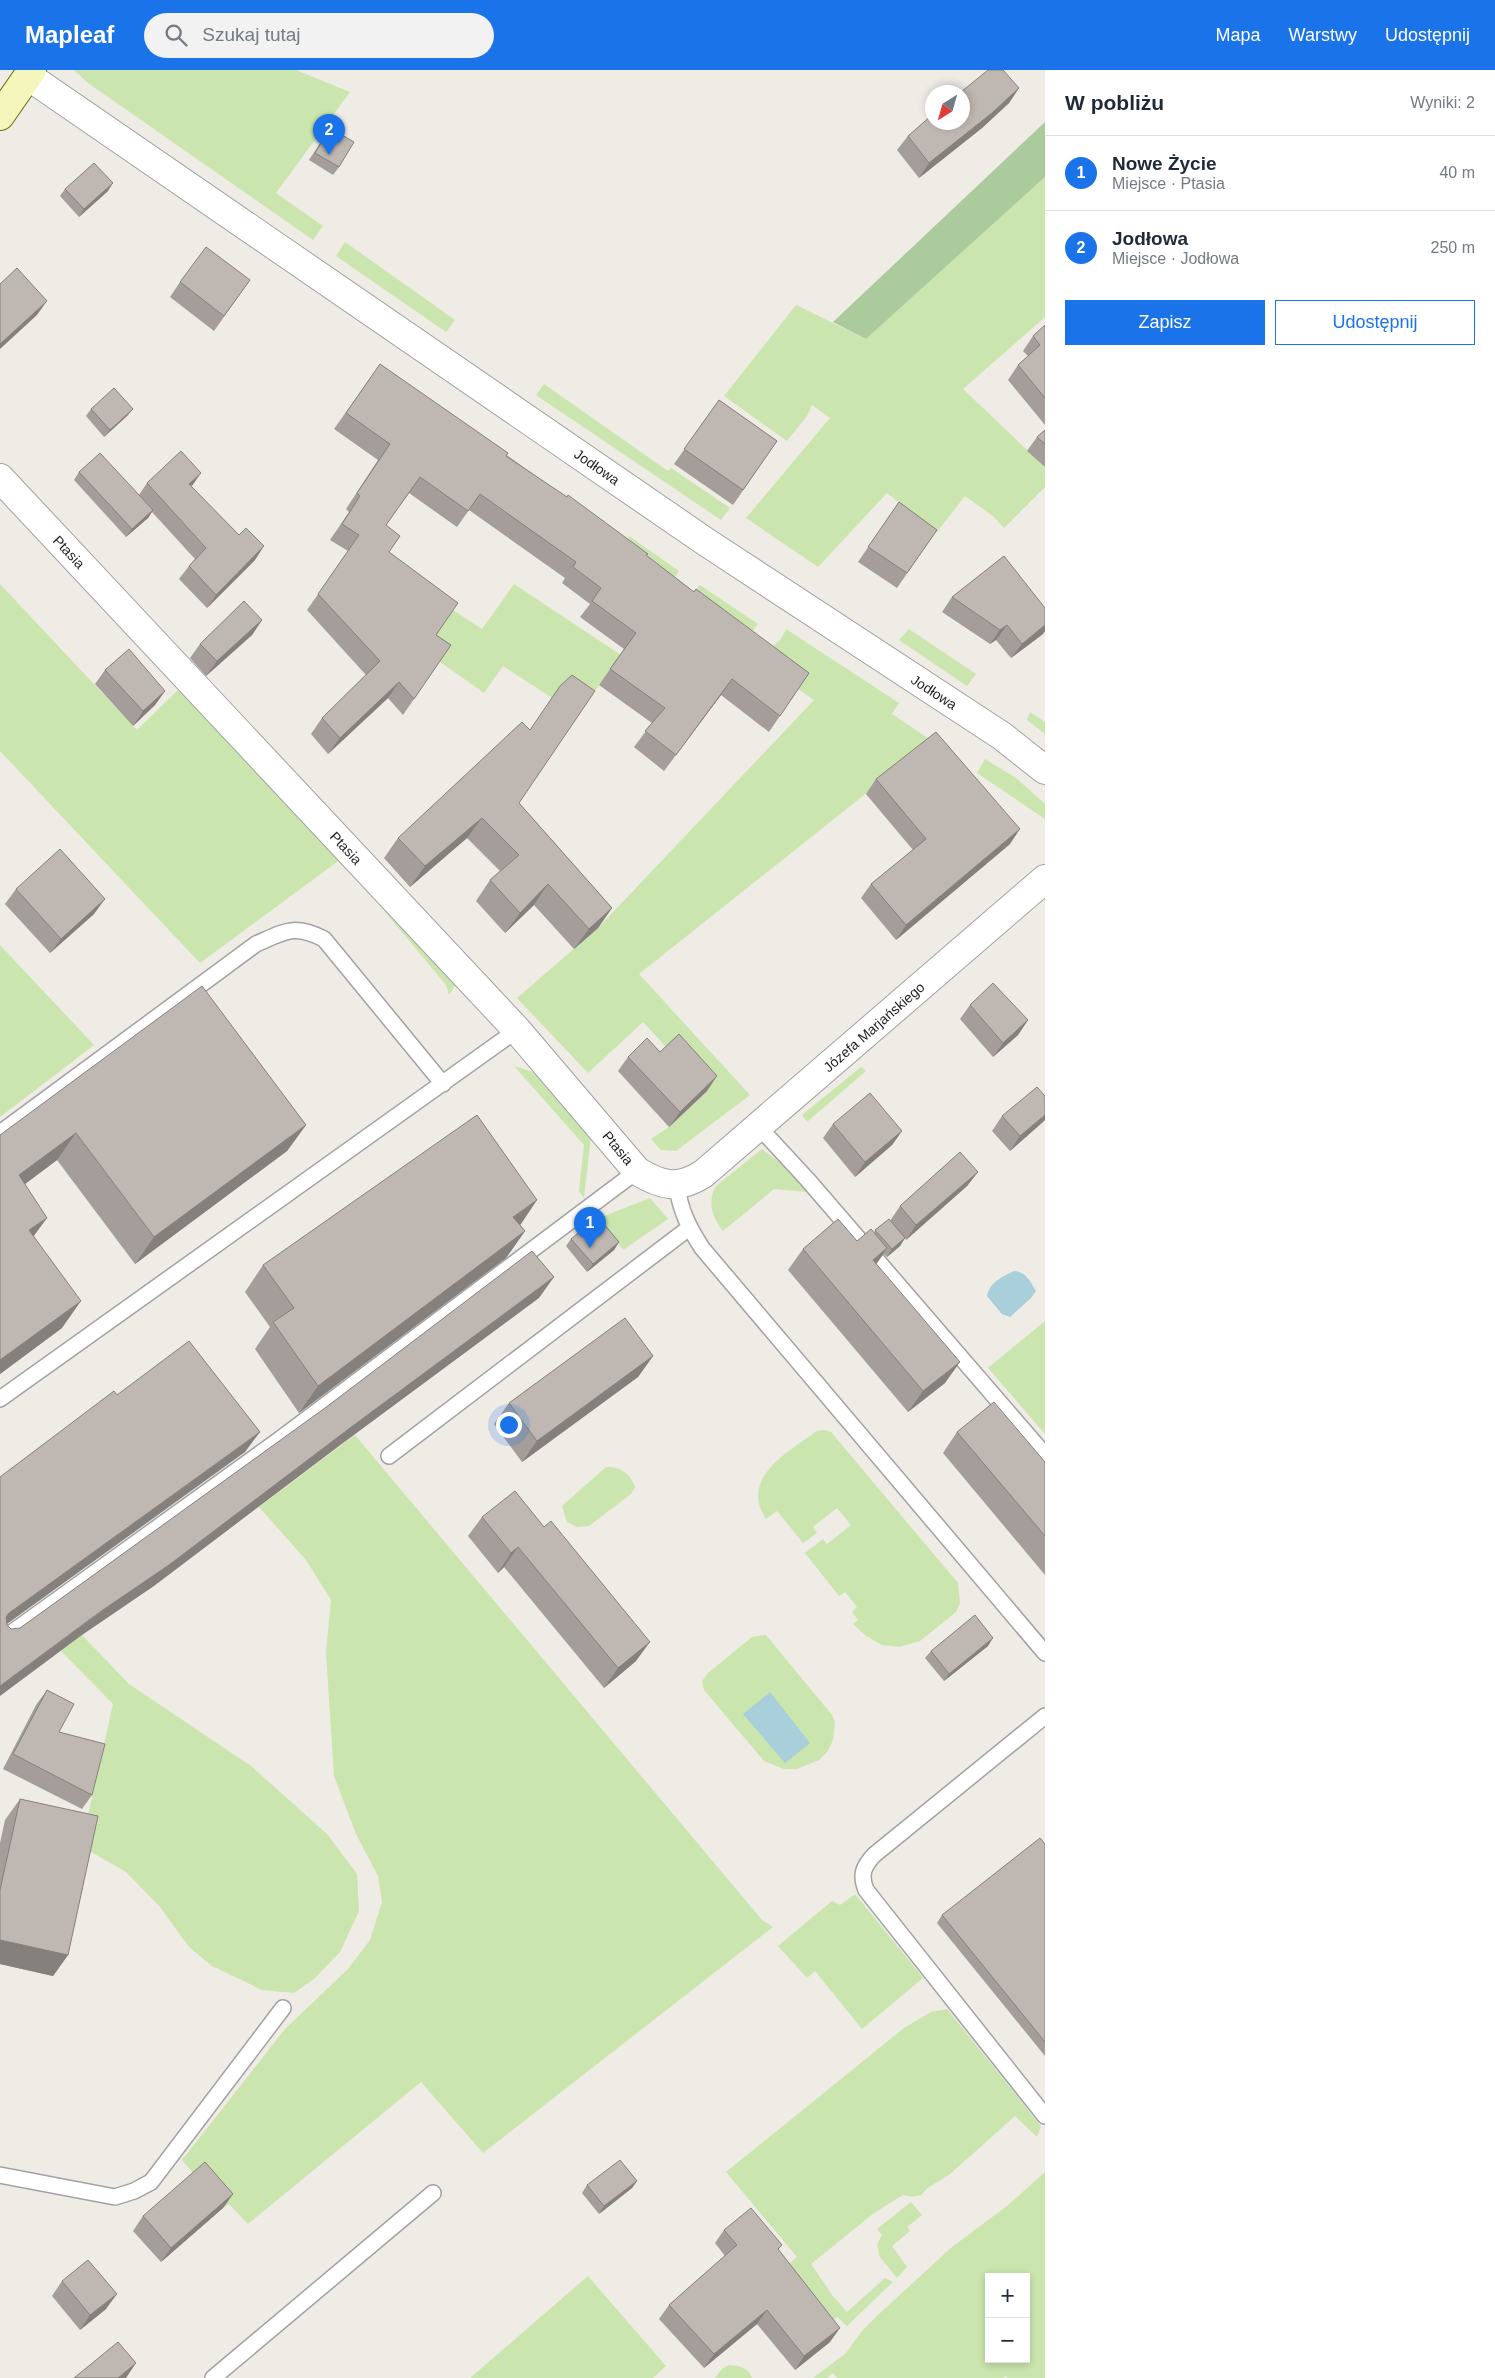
<!DOCTYPE html>
<html lang="pl">
<meta charset="utf-8">
<style>
:root{--surface:#fff;--page:#f2f2f3;--text:#1f2937;--muted:#747a83;--line:#e0e1e3;--accent:#1a73e8}
body{margin:0;font-family:Arial,sans-serif;background:var(--page);color:var(--text)}
.controls{position:absolute;right:15px;bottom:15px;display:grid;overflow:hidden;border-radius:0px;box-shadow:0 2px 8px #0003}
.controls button{width:45px;height:45px;display:grid;place-items:center;padding:0;border:0;border-bottom:1px solid var(--line);background:var(--surface);color:var(--text);font:25px sans-serif}
.compass{position:absolute;left:925px;top:15px;width:45px;height:45px;border-radius:50%;background:var(--surface);box-shadow:0 2px 8px #0003;rotate:217deg}
.you{position:absolute;left:508px;top:1354px;width:18px;height:18px;margin:-12px;border:4px solid #fff;border-radius:50%;background:#1a73e8;box-shadow:0 0 0 8px #1a73e833}
.badge{display:grid;place-items:center;width:32px;height:32px;border-radius:50%;background:var(--accent);color:#fff;font-size:16px;font-weight:700}
.pin{position:absolute;translate:-50% -41px;filter:drop-shadow(0 1px 2px #0008)}
.pin::after{content:'';position:absolute;top:26px;width:18px;height:15px;background:inherit;clip-path:polygon(0 0,100% 0,50% 100%)}
.list{margin:0;padding:0;list-style:none}
h2{display:flex;justify-content:space-between;align-items:center;height:65px;margin:0;padding:0 20px;font-size:21px}
h2 small{font-size:16px;font-weight:400;color:var(--muted)}
.list li{display:grid;grid-template-columns:32px 1fr auto;gap:15px;align-items:center;box-sizing:border-box;height:75px;padding:0 20px;border-top:1px solid var(--line)}
.list b{display:block;font-size:19px;white-space:nowrap}
.list p{margin:0;font-size:16px;white-space:nowrap;color:var(--muted)}
.list em{font-size:16px;font-style:normal;color:var(--muted)}
.actions{display:flex;gap:10px;padding:15px 20px}
.actions a{flex:1;padding:11px 0;border:1px solid var(--accent);border-radius:0px;text-align:center;font-size:18px;color:var(--accent)}
.actions .main{background:var(--accent);color:#fff}
.icon{flex:none;width:28px;height:28px;fill:none;stroke:currentColor;stroke-width:2;stroke-linecap:round;stroke-linejoin:round}
.map{position:relative;flex:none;width:1045px;height:2308px;overflow:hidden}
header{display:flex;align-items:center;gap:30px;box-sizing:border-box;height:70px;padding:0 25px;background:var(--accent);color:#fff}
header strong{font-size:24px}
nav{display:flex;gap:28px;margin-inline-start:auto;font-size:18px}
.search{width:350px;height:45px;background:var(--page);display:flex;align-items:center;gap:12px;box-sizing:border-box;padding:0 18px;border-radius:28px;color:var(--muted);font-size:19px}
main{display:flex}
aside{flex:1;background:var(--surface)}
.map>svg:first-child{display:block}
</style>
<header>
<strong>Mapleaf</strong>
<div class="search"><svg class="icon" aria-label="search" viewBox="0 0 24 24"><circle cx="10" cy="10" r="6"/><path d="M15 15l6 6"/></svg>Szukaj tutaj</div>
<nav><a>Mapa</a><a>Warstwy</a><a>Udostępnij</a></nav>
</header>
<main>
<div class="map">
<svg width="1045" height="2308" viewBox="0 0 1045 2308">
<rect width="100%" height="100%" fill="#efebe5"/>
<path fill="#cae6ae" fill-rule="evenodd" d="M74 0H296L350 22 276 123 323 156 313 170 88 13Z
M1045 107V247L963 319 1045 397V417L1004 458 993 446 965 426 937 462 887 423 818 497 746 448 830 348 812 335 807 346 787 371 724 326 796 235 866 269Z
M345 172 455 250 446 262 336 186Z
M544 314 668 401 671 398 730 438 721 450 536 325Z
M629 466 679 501 672 511 618 487Z
M0 514 137 660 178 620 342 784 456 914 449 925 446 915 341 789 200 893 0 681Z
M514 514 621 585 580 642 555 624 552 628 503 596 484 623 409 570 453 540 482 559Z
M700 515 758 554 750 564 685 535Z
M786 559 899 633 892 644 932 671 639 904 750 1025 676 1081 661 1080 651 1069 669 1057 707 1021 643 952 588 1003 517 928 598 858 814 630 798 619 771 578 781 569Z
M909 559 976 604 967 616 899 570Z
M1030 642 1045 652V664L1027 650Z
M985 689 1016 708 1045 734V749L977 703Z
M0 875 94 975 0 1047Z
M514 996 533 1002 585 1056 591 1066 584 1128 579 1121 584 1075Z
M861 997 866 1001 807 1052 802 1045Z
M762 1079 791 1101 808 1122 774 1119 723 1161C712 1148 707 1131 716 1116Z
M650 1128 668 1149 623 1180 599 1148Z
M1045 1251V1364L988 1298Z
M824 1360 831 1362 958 1513 960 1533 956 1542 920 1571 899 1577 882 1575 866 1566 853 1554 858 1550 852 1542 857 1537 845 1522 839 1526 805 1483 823 1469 827 1474 851 1455 837 1438 813 1457 817 1463 803 1473 777 1441 766 1449C739 1408 788 1382 817 1361Z
M355 1365 762 1850 773 1857 483 2083 421 2012 248 2154 229 2134 223 2138 182 2090 285 1959 348 1899 370 1870 382 1832 378 1806 356 1764 334 1706 326 1582 331 1530 306 1490 259 1437Z
M606 1397C620 1396 631 1404 635 1417L631 1424 589 1456 577 1457 567 1452 562 1436Z
M82 1565 129 1614 251 1696 327 1764 357 1804 359 1841 340 1882 314 1909 294 1923 262 1920 212 1896 189 1877 160 1837 126 1802 81 1776 113 1634 61 1581Z
M766 1565 832 1645 835 1652 833 1670 828 1681 819 1690 797 1699H784L764 1691 704 1620 702 1611 708 1603 752 1567Z
M855 1824 923 1908 862 1959 815 1901 807 1908 778 1876 832 1831 840 1835Z
M947 1939 1041 2056 1037 2067 1015 2046 949 2105 929 2117 921 2125 912 2127 903 2125 874 2143 811 2194 832 2225 847 2242 885 2208 893 2212 847 2256 837 2247 830 2253 717 2254 797 2187 726 2102 904 1958 931 1942Z
M1045 2102V2308H1008L1006 2306 1003 2308H837L833 2303 827 2308H813L846 2283 862 2261 879 2244 952 2177 1007 2136ZM989 2207H1026V2289H989Z
M911 2132 922 2145 907 2157 910 2161 892 2176 907 2197 897 2208 880 2187 877 2175 882 2165 877 2159Z
M588 2206 666 2296 653 2308H470Z
M729 2295C739 2295 749 2298 752 2308H715L722 2299Z"/>
<path fill="#abcb9c" d="M1045 52V107L866 269 833 252Z"/>
<path fill="#a8cfda" d="M1014 1201C1026 1202 1030 1211 1036 1221L1031 1228 1010 1247 1002 1244 987 1226C990 1212 1002 1207 1014 1201Z
M770 1622 810 1673 785 1693 743 1644Z"/>
<g fill="none" stroke-linecap="round" stroke-linejoin="round">
<g stroke="#a2a2a2" stroke-width="18">
<path id="lane" d="M758 1056 807 1109 1045 1385
M0 1063 256 874C286 861 294 854 324 869L443 1014
M677 1116C680 1140 689 1158 702 1178L1045 1583
M0 1329 517 960
M389 1386 689 1158
M0 1571 276 1372 637 1101
M1045 1646 874 1785C863 1797 860 1805 866 1820L1045 2046
M0 2105 115 2127 134 2121 151 2112 283 1938
M213 2308 433 2123"/>
</g>
<g stroke="#a2a2a2" stroke-width="30">
<path id="street" d="M28 6 706 472 1002 666 1045 700
M0 408 517 960 637 1101C662 1116 678 1120 703 1104L1045 809"/>
</g>
<g stroke="#666f0b" stroke-width="30">
<path id="secondary" d="M0 46 32 0"/>
</g>
<use href="#lane" stroke="#fff" stroke-width="15"/>
<use href="#street" stroke="#fff" stroke-width="28"/>
<use href="#secondary" stroke="#f4f6bc" stroke-width="28"/>
</g>
<path fill="#a49d99" d="M1019 18 1009 33 982 58 919 108 897 80 908 66Z
M330 58 339 97 333 105 309 90Z
M65 119 108 121 79 147 60 126Z
M250 210 214 261 170 227 180 212Z
M1045 255V355L1008 310 1018 295 1028 286 1023 281 1033 266Z
M380 294 647 486 694 522 809 603 769 662 721 625 664 701 634 677 652 653 599 615 624 579 580 547 590 534 562 513 565 508 469 440 457 457 409 423 386 455 389 482 436 565 451 575 403 645 388 628 328 684 311 664 322 648 366 605 307 540 348 481 330 470 349 442 346 439 378 390 334 359Z
M719 330 777 371 733 435 674 394Z
M91 339H133L127 346 104 367 86 346Z
M1045 360V397L1027 381 1037 367Z
M79 402 139 425 147 413 191 416 255 490 207 538 179 509 189 496 195 489 152 442 148 448 126 467 74 410Z
M899 432 937 460 897 518 858 492Z
M952 527 1045 538V561L1043 564 1011 588 996 570 990 574 942 542Z
M262 550 252 565 206 606 190 588 200 574Z
M105 600 165 621 155 635 133 656 95 614Z
M530 660 519 733 612 838 598 858 574 879 534 835 505 863 476 831 490 810 500 801 467 768 410 817 384 788 398 768Z
M876 709 1010 774 896 870 861 828 871 814 913 780 866 724Z
M16 819 94 844 50 883 5 834Z
M970 935 1028 950 1018 965 993 987 960 949Z
M628 987 707 1021 669 1057 618 1001Z
M1002 1046 1044 1051 1010 1081 992 1061Z
M833 1054 902 1061 892 1075 855 1107 823 1068Z
M306 1055 287 1081 135 1194 57 1090 25 1114 34 1167 62 1258 0 1304V1065Z
M978 1102 967 1116 906 1170 905 1168 900 1176 887 1187 884 1184 876 1194 945 1313 908 1342 788 1200 803 1179 857 1171 874 1163 875 1160 890 1151 900 1136Z
M520 1155 525 1161 506 1188 299 1343 255 1279 270 1257 245 1222 263 1195Z
M571 1169 619 1172 614 1180 587 1202 566 1176Z
M653 1286 638 1307 522 1392 494 1354 509 1333Z
M957 1362 1045 1392V1505L943 1383Z
M482 1447 544 1457 636 1591 604 1618 504 1497 498 1503 468 1466Z
M988 1576 944 1611 925 1588 931 1581Z
M47 1620 59 1662 92 1725 82 1739 3 1699 36 1635Z
M20 1729 68 1885 53 1906 0 1894V1773L5 1750Z
M1045 1774V1986L937 1853 942 1845Z
M637 2111 632 2118 599 2144 582 2123 587 2115Z
M233 2124 223 2138 161 2192 133 2161 143 2146Z
M724 2160 782 2175 778 2180 830 2272 795 2300 757 2254 704 2298 659 2249 669 2235 725 2186 715 2173Z
M62 2211 106 2239 80 2260 52 2226Z"/>
<path fill="#86807d" d="M1019 18 1009 33 982 58 919 108 929 93Z
M113 113 108 121 79 147 84 139Z
M47 231 37 245 0 279V274Z
M133 339 127 346 104 367 110 360Z
M201 403 192 416 189 414Z
M153 440 148 448 126 467 132 459Z
M264 476 255 490 207 538 216 525Z
M262 550 252 565 206 606 217 591Z
M1007 555 996 570 990 574 1000 560Z
M1045 555V561L1043 564 1011 588 1022 574Z
M732 609 721 625 664 701 676 685Z
M399 612 388 628 328 684 340 668Z
M165 621 155 635 133 656 143 641Z
M482 748 467 768 410 817 425 796Z
M1020 759 1010 774 896 870 906 855Z
M548 814 534 835 505 863 520 843Z
M105 829 94 844 50 883 61 869Z
M612 838 598 858 574 879 589 859Z
M1028 950 1018 965 993 987 1003 973Z
M717 1006 707 1021 669 1057 680 1042Z
M1045 1045V1050L1044 1051 1010 1081 1020 1066Z
M306 1055 287 1081 135 1194 154 1167Z
M902 1061 892 1075 855 1107 865 1092Z
M76 1063 57 1090 1 1132 19 1105Z
M978 1102 967 1116 906 1170 916 1155Z
M537 1130 519 1157 513 1147Z
M47 1148 28 1174 29 1160Z
M525 1161 506 1188 299 1343 318 1316Z
M905 1168 900 1176 887 1187 892 1179Z
M619 1172 614 1180 587 1202 593 1194Z
M887 1178 873 1199V1190Z
M554 1207 539 1228 339 1376 154 1516 82 1565 0 1626V1616Z
M81 1231 62 1258 0 1304V1290Z
M653 1286 638 1307 522 1392 537 1371Z
M960 1292 945 1313 908 1342 923 1321Z
M260 1362 245 1382 0 1559V1555L9 1543Z
M518 1477 504 1497 498 1503 511 1483Z
M993 1568 988 1576 944 1611 949 1604Z
M650 1572 636 1591 604 1618 618 1598Z
M0 1870 68 1885 53 1906 0 1894Z
M637 2111 632 2118 599 2144 604 2136Z
M233 2124 223 2138 161 2192 171 2178Z
M117 2224 106 2239 80 2260 90 2245Z
M767 2240 757 2254 704 2298 714 2284Z
M840 2258 830 2272 795 2300 804 2286Z
M136 2293 126 2308H118Z"/>
<path fill="#bfb7b2" stroke="#86807d" d="M988 0H1003L1019 18 992 43 929 93 908 66 932 45V52H962V22H961Z
M330 58 354 72 339 97 315 83Z
M94 93 113 113 84 139 65 119Z
M206 177 250 210 224 246 180 212Z
M17 198 47 231 0 274V214Z
M1045 255V328L1018 295 1040 275 1033 266Z
M380 294 508 383 506 386 567 427 568 425 648 484 646 485 694 522 696 519 809 603 780 646 732 609 676 685 645 661 665 638 610 599 636 563 592 531 601 518 573 497 576 492 480 424 468 441 420 407 386 455 400 466 389 482 458 533 436 565 451 575 414 629 399 612 340 668 322 648 380 591 318 524 359 465 342 454 360 426 357 423 390 374 346 343Z
M114 318 133 339 110 360 91 339Z
M719 330 777 371 743 420 684 379Z
M1045 360V374L1037 367Z
M181 381 201 403 189 414 239 465 246 458 264 476 216 525 189 496 206 478 147 413Z
M100 383 153 440 132 459 79 402Z
M899 432 937 460 907 503 868 477Z
M1004 486 1045 538V555L1022 574 1007 555 1000 560 952 527Z
M244 531 262 550 217 591 200 574Z
M129 579 165 621 143 641 105 600Z
M572 605 595 621 519 733 612 838 589 859 548 814 520 843 490 810 519 785 482 748 425 796 398 768 522 652 530 660 560 616Z
M936 662 1020 759 906 855 871 814 926 769 876 709Z
M60 779 105 829 61 869 16 819Z
M993 913 1028 950 1003 973 970 935Z
M202 916 306 1055 154 1167 76 1063 19 1105 47 1148 29 1160 81 1231 0 1290V1065Z
M679 964 717 1006 680 1042 628 987 647 968 660 982Z
M1037 1017 1045 1026V1045L1020 1066 1002 1046Z
M870 1023 902 1061 865 1092 833 1054Z
M477 1045 537 1130 513 1147 525 1161 318 1316 273 1252 294 1238 263 1195Z
M960 1082 978 1102 916 1155 900 1136Z
M598 1147 619 1172 593 1194 571 1169Z
M838 1149 857 1171 871 1159 887 1178 873 1190 960 1292 923 1321 803 1179Z
M889 1149 905 1168 892 1179 875 1160Z
M532 1181 554 1207 354 1355 169 1495 97 1544 0 1616V1407L114 1321 117 1325 189 1271 260 1362 9 1543 6 1547 7 1555 11 1559 20 1558 325 1338Z
M625 1248 653 1286 537 1371 509 1333Z
M994 1332 1045 1392V1466L957 1362Z
M515 1421 544 1457 551 1451 650 1572 618 1598 518 1477 511 1483 482 1447Z
M975 1545 993 1568 949 1604 931 1581Z
M47 1620 74 1634 59 1662 105 1674 92 1725 13 1684Z
M20 1729 98 1746 68 1885 0 1870V1820Z
M1040 1768 1045 1774V1972L942 1845Z
M620 2090 637 2111 604 2136 587 2115Z
M205 2092 233 2124 171 2178 143 2146Z
M751 2138 782 2175 778 2179 840 2258 804 2286 767 2240 714 2284 669 2235 737 2175 724 2160Z
M88 2190 117 2224 90 2245 62 2211Z
M118 2272 136 2293 118 2308H74Z"/>
<g text-anchor="middle" stroke-width="5" stroke-linejoin="round" paint-order="stroke">
<g font-size="14" fill="#1e1e1e" stroke="#fff">
<text transform="translate(597 397) rotate(35)" y="5">Jodłowa</text>
<text transform="translate(69 482) rotate(47)" y="5">Ptasia</text>
<text transform="translate(934 622) rotate(33)" y="5">Jodłowa</text>
<text transform="translate(346 778) rotate(47)" y="5">Ptasia</text>
<text transform="translate(874 957) rotate(-41)" y="5">Józefa Marjańskiego</text>
<text transform="translate(618 1078) rotate(50)" y="5">Ptasia</text>
</g>
</g>
</svg>
<div class="controls">
<button>+</button>
<button>−</button>
</div>
<svg class="compass" viewBox="-18 -18 36 36"><path d="M0-13l5 13h-10z" fill="#e53935"/><path d="M0 13l5-13h-10z" fill="#747a83"/></svg>
<div class="you"></div>
<div class="pin badge" style="left:590px;top:1178px">1</div>
<div class="pin badge" style="left:329px;top:85px">2</div>
</div>
<aside>
<h2>W pobliżu<small>Wyniki: 2</small></h2>
<ul class="list">
<li><span class="badge">1</span><div><b>Nowe Życie</b><p>Miejsce · Ptasia</p></div><em>40 m</em></li>
<li><span class="badge">2</span><div><b>Jodłowa</b><p>Miejsce · Jodłowa</p></div><em>250 m</em></li>
</ul>
<div class="actions"><a class="main">Zapisz</a><a>Udostępnij</a></div>
</aside>
</main>
